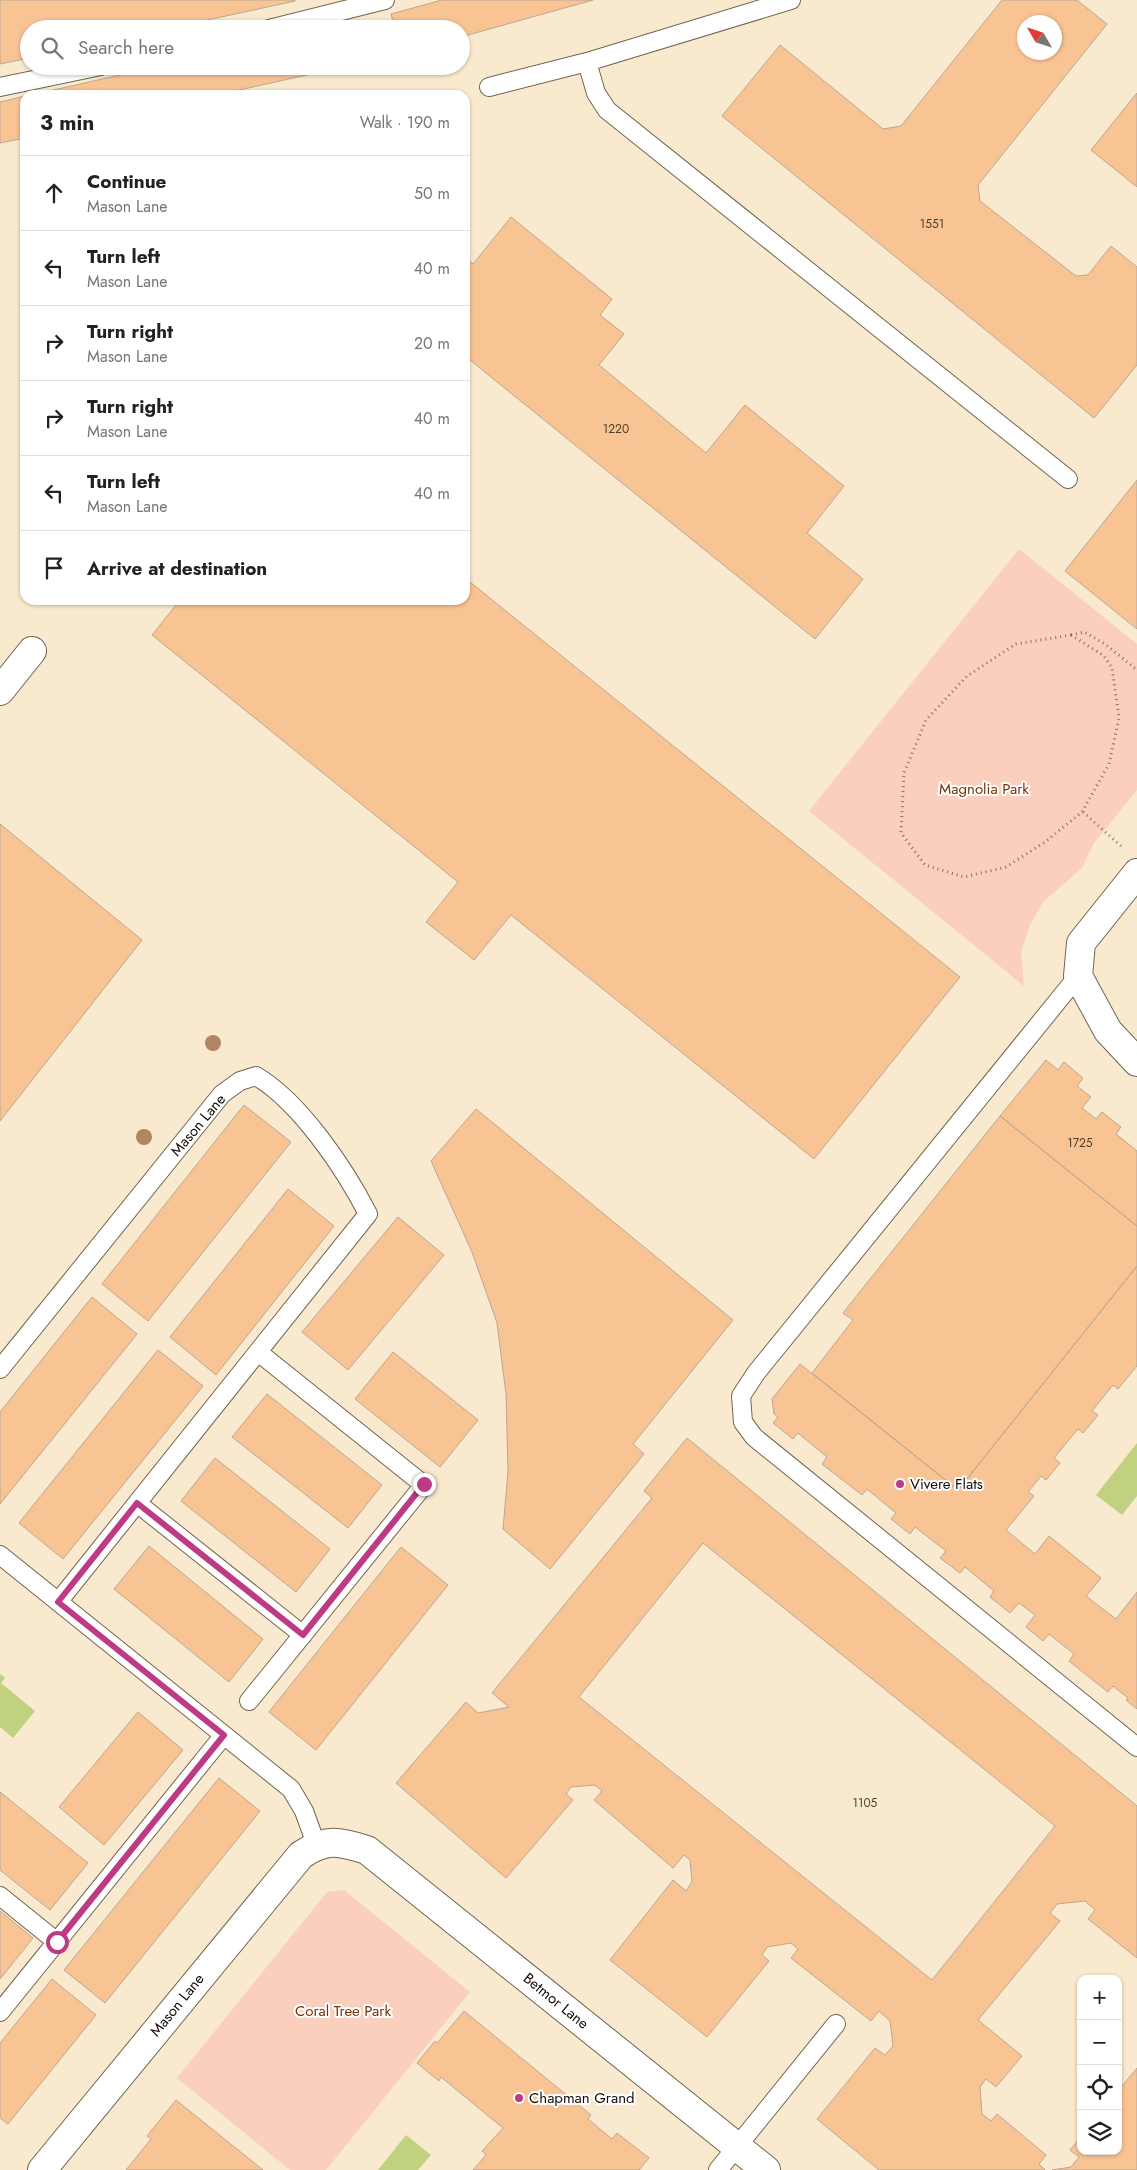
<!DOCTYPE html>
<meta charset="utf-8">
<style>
:root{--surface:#fff;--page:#f2f2f2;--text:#222;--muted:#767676;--line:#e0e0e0}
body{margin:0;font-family:Jost,sans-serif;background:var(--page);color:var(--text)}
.controls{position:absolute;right:15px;bottom:15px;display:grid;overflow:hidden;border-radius:10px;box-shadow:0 1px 4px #0004}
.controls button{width:45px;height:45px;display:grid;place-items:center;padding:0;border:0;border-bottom:1px solid var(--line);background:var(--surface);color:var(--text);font:25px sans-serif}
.compass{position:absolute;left:1017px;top:15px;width:45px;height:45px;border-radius:50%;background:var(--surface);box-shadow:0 1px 4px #0004;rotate:309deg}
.stop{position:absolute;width:15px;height:15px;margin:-11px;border:4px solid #bc3b84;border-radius:50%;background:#fff}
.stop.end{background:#bc3b84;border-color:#fff;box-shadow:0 1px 5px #0008}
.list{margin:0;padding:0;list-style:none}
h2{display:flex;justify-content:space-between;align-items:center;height:65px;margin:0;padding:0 20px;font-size:21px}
h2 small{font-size:16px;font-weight:400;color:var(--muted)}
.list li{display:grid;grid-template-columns:32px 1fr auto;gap:15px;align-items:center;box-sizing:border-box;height:75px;padding:0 20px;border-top:1px solid var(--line)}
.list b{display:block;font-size:19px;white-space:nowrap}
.list p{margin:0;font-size:16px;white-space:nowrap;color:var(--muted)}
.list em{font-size:16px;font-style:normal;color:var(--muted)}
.icon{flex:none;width:28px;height:28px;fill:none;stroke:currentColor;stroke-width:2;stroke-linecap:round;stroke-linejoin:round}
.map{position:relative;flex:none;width:1137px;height:2170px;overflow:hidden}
.search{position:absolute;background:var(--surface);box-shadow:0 1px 4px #0004;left:20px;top:20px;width:450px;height:55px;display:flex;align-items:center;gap:12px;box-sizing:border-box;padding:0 18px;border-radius:28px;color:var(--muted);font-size:19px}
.panel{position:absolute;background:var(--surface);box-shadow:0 1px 4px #0004;left:20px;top:90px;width:450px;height:515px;border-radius:15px}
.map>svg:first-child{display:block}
</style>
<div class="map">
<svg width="1137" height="2170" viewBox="0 0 1137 2170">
<rect width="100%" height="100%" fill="#f9eacf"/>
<path fill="#facfbd" d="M1019 549 1137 644V790L1094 843 1082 868 1044 901 1030 925 1021 952 1024 986 809 811Z
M344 1890 470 1992 326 2170H290L177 2078 327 1892Z"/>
<path fill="#c0d27f" d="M1137 1443V1496L1122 1515 1096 1495Z
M0 1674 5 1678 1 1683 35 1711 13 1738 0 1727Z
M406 2135 431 2155 418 2170H378Z"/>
<path fill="#f9c494" stroke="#bca692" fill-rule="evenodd" d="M0 0H295V1L166 29H29V58L0 64Z
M442 0H593L461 37V29H395L391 14Z
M1002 0H1077L1107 24 978 185 980 201 1076 276 1088 275 1111 246 1137 267V365L1094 418 722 116 780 45 883 129 901 126ZM1024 22H1054V52H1024Z
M359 22 361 29H329Z
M160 66H347L217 95H31Z
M1137 93V187L1091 150Z
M25 96V138L0 143V102Z
M511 217 612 299 600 315 624 334 599 365 706 453 745 405 844 486 807 533 863 579 815 639 465 356V257L473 264Z
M1137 480V629L1065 571Z
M465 578 960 977 814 1159 511 915 474 960 426 922 458 882 152 635 180 600H465Z
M0 824 142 940 0 1121Z
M1046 1060 1058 1070 1064 1062 1083 1078 1077 1086 1091 1097 1082 1108 1096 1119 1102 1112 1121 1127 1116 1134 1137 1151V1226L1000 1116Z
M244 1105 291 1142 148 1321 102 1284Z
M476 1109 733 1320 633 1444 644 1454 550 1569 503 1529 508 1471 506 1394 497 1323 472 1252 431 1161Z
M1000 1116 1137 1226V1266L958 1490 812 1373 853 1320 843 1313Z
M288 1189 334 1226 216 1375 170 1337Z
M398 1217 444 1255 348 1370 302 1332Z
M1137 1266V1366L1118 1389 1113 1385 1092 1411 1098 1415 1083 1433 1078 1429 1054 1458 1060 1463 1046 1480 1041 1476 1028 1492 1034 1496 1006 1530 1035 1554 1049 1536 1101 1578 1086 1596 1116 1619 1137 1592V1709L1126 1700 1128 1698 1113 1686 1108 1692 1069 1661 1074 1654 1049 1634 1043 1641 1026 1627 1035 1615 1019 1603 1010 1613 990 1597 994 1591 965 1567 960 1573 940 1558 946 1551 915 1527 910 1534 891 1519 896 1513 867 1489 862 1495 822 1464 827 1457 798 1433 793 1439 773 1423 778 1417 774 1414 772 1399 800 1364 958 1490Z
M92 1297 137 1334 0 1504V1412Z
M158 1350 203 1386 63 1559 19 1523Z
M393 1352 478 1420 440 1467 355 1399Z
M267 1394 382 1485 348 1528 232 1437Z
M687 1438 1137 1806V1958L1088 1919 1095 1910 1085 1901 1057 1904 1050 1913 1060 1921 978 2020 1022 2056 996 2087 986 2079 980 2087 982 2114 991 2121 997 2114 1046 2155 1039 2164 1045 2170H879L817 2119 875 2048 885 2055 893 2046 890 2021 879 2011 871 2021 791 1958 798 1949 791 1943 767 1947 762 1955 769 1961 707 2037 610 1960 673 1880 686 1891 692 1882 690 1860 684 1855 673 1868 594 1800 602 1791 595 1785 571 1787 566 1794 573 1800 506 1878 396 1783 466 1702 478 1713 509 1707 492 1693 652 1498 644 1491Z
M215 1458 330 1549 296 1592 181 1501Z
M703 1543 1055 1826 932 1980 579 1697Z
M149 1546 263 1639 229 1682 114 1589Z
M401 1547 448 1585 316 1750 269 1712Z
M138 1712 183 1750 104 1845 59 1807Z
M219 1778 260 1811 105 2003 64 1970Z
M0 1792 88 1863 50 1910 0 1870Z
M0 1911 33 1938 0 1979Z
M52 1979 96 2015 8 2124 0 2118V2043Z
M464 2011 591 2115 588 2119 612 2139 617 2133 649 2158 639 2170H473L486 2155 482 2151 503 2128 441 2077 439 2081 417 2063 435 2041 437 2043Z
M1137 2068V2170H1052L1071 2167 1079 2157 1070 2150 1081 2137V2151H1118V2091Z
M176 2100 263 2170H126L151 2139 147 2136Z"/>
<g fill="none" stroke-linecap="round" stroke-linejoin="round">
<g stroke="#72654e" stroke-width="20">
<path id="service" d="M791 0 587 62 596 93 607 110 1068 479
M269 29 385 0
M0 87 101 66
M489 87 587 62
M1078 976 756 1373 741 1396 743 1422 754 1437 1137 1747
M0 1369 222 1094 240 1081 256 1076C300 1102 345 1169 368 1214L58 1602
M137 1503 303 1635
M0 1555 291 1789 304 1811 316 1844
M249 1701 424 1485 258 1352
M0 1896 57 1942
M0 2012 224 1735
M718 2170 836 2024"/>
</g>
<g stroke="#72654e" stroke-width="30">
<path id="minor" d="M0 691 32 651
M1137 873 1081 943 1078 976 1108 1031 1137 1062
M42 2170 301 1855C326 1838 339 1841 367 1850L766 2170"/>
</g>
<path stroke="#7f7464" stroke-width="3" stroke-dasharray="1 4" stroke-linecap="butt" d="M1071 635 1104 656 1112 668 1119 718 1109 764 1082 812 1045 842 1006 867 964 877 925 865 901 833 904 773 926 720 967 676 1016 644Z
M1071 635 1084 632 1105 644 1137 670
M1083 812 1121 846"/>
<use href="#service" stroke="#fff" stroke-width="18"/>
<use href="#minor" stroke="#fff" stroke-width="28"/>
</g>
<g fill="#b38462">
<circle cx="213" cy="1043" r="8"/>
<circle cx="144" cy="1137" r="8"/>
</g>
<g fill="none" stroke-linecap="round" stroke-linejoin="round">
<path stroke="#bc3b84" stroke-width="6" d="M57 1942 224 1735 58 1602 137 1503 303 1635 424 1484"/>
</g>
<g fill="#bc3b84" stroke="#fff" stroke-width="2">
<circle cx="900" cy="1484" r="5"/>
<circle cx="519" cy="2098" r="5"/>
</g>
<g text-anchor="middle" stroke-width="4" stroke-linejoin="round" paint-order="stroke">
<g font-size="12" fill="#4d3c2a">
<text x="932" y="228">1551</text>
<text x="616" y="433">1220</text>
<text x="1080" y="1147">1725</text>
<text x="865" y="1807">1105</text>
</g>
<g font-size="15" fill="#793108" stroke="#fff">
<text x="984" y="794">Magnolia Park</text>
<text x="343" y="2016">Coral Tree Park</text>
</g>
<g font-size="15" fill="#140e06" stroke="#fff">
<text transform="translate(198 1125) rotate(-50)" y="5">Mason Lane</text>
<text transform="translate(556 2001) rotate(39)" y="5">Betmor Lane</text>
<text transform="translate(177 2005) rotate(-51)" y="5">Mason Lane</text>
</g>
<g font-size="15" fill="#140e06" stroke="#fff" text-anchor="start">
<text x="910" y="1489">Vivere Flats</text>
<text x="529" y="2103">Chapman Grand</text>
</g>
</g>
</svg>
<div class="controls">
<button>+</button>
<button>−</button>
<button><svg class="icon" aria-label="locate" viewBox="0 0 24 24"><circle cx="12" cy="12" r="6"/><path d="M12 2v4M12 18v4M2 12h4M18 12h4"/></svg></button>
<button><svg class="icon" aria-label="layers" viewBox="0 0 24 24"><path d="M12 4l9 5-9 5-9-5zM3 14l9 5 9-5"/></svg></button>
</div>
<svg class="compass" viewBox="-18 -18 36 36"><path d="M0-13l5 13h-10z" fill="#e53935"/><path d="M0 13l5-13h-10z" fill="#767676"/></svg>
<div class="stop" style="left:57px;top:1942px"></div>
<div class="stop end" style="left:424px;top:1484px"></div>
<div class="search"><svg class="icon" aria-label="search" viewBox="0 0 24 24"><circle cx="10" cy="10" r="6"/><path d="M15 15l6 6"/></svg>Search here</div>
<section class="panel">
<h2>3 min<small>Walk · 190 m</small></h2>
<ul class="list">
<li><svg class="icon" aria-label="ahead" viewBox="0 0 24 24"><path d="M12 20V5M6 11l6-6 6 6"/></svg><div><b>Continue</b><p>Mason Lane</p></div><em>50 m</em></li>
<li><svg class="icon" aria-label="left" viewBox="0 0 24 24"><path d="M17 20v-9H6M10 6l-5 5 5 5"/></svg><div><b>Turn left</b><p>Mason Lane</p></div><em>40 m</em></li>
<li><svg class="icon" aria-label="right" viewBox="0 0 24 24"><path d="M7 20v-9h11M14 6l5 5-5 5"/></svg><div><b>Turn right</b><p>Mason Lane</p></div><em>20 m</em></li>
<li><svg class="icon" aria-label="right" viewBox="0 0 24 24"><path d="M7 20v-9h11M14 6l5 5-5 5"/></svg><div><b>Turn right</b><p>Mason Lane</p></div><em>40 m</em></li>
<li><svg class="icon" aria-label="left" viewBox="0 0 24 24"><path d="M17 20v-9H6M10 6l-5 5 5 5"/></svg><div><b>Turn left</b><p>Mason Lane</p></div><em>40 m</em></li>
<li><svg class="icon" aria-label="arrive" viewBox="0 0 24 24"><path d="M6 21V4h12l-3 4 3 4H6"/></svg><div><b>Arrive at destination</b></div></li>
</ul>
</section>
</div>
